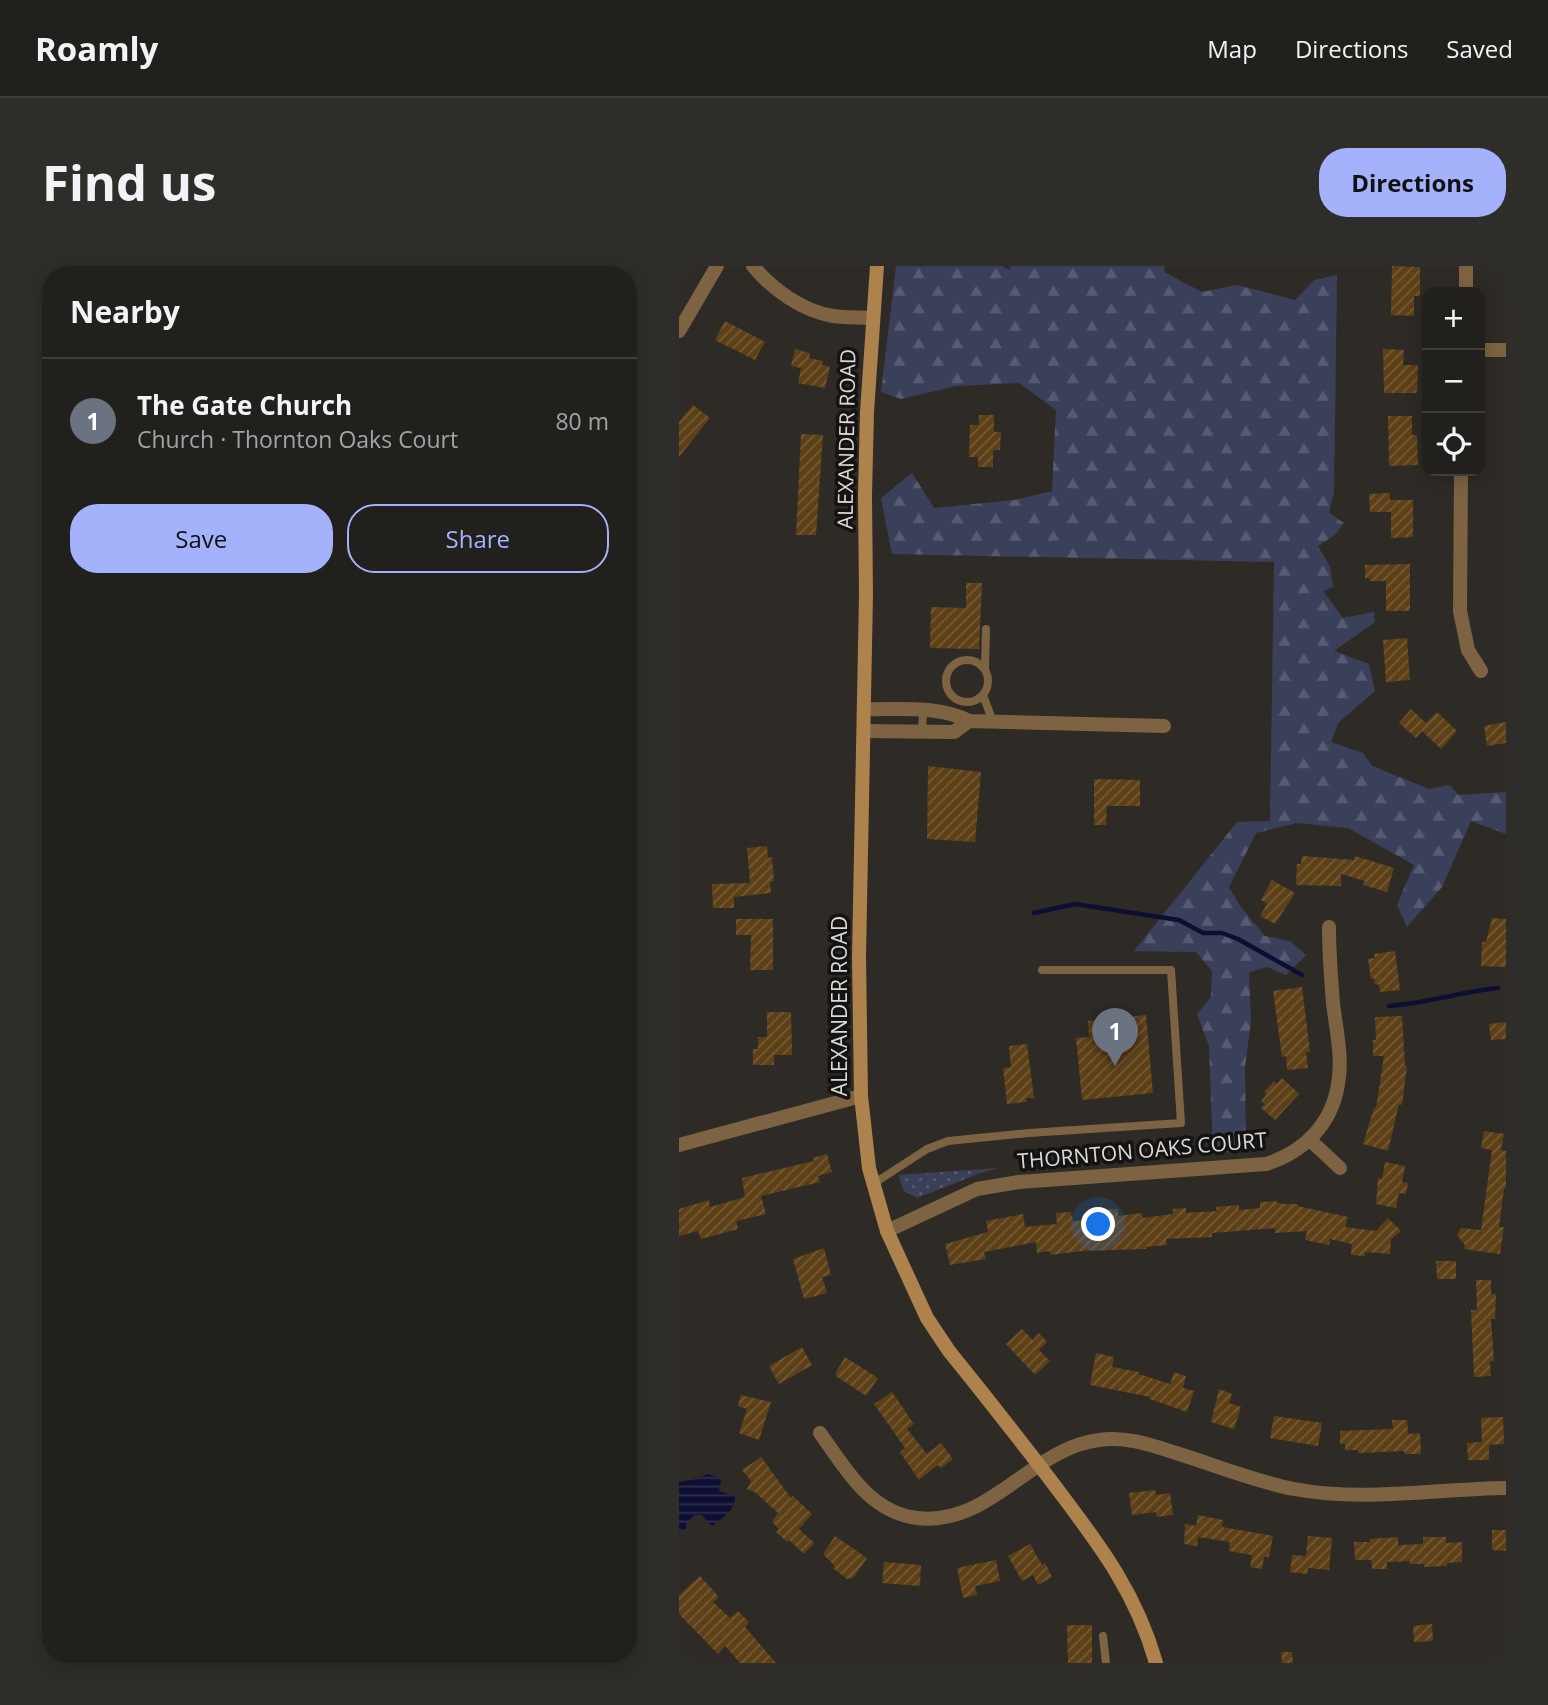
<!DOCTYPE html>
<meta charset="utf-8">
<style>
:root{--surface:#22201c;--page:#2e2d29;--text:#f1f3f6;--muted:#a2a3a3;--line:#3f3e3b;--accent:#a4b2fc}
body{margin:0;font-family:"Open Sans",sans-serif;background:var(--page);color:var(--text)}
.controls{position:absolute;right:21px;top:21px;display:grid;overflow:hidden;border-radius:14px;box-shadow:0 4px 18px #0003}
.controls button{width:63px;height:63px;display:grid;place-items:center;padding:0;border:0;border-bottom:2px solid var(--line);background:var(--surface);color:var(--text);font:35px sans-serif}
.you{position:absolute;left:420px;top:959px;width:24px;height:24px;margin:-18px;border:5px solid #fff;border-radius:50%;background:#1a73e8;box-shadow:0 0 0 10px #1a73e833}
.badge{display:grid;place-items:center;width:46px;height:46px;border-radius:50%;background:var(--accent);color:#fff;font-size:23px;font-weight:700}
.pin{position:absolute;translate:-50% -58px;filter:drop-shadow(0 2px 4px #0008)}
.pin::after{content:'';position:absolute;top:37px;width:24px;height:21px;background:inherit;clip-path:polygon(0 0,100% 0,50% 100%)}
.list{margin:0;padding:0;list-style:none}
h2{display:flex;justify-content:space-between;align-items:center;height:91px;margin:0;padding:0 28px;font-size:30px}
h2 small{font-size:23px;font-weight:400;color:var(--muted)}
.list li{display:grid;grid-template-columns:46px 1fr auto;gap:21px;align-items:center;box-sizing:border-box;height:126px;padding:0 28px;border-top:2px solid var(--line)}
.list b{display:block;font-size:26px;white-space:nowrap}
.list p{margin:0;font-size:23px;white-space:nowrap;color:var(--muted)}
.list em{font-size:23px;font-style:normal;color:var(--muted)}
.actions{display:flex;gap:14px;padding:21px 28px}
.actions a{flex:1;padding:16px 0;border:2px solid var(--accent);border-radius:28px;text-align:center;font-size:24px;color:var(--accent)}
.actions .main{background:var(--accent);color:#111}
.icon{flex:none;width:38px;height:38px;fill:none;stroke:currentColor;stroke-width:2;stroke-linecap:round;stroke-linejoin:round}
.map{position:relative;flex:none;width:827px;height:1397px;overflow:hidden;border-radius:28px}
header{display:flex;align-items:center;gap:42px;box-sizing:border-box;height:98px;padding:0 35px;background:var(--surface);border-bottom:2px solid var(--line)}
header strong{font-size:33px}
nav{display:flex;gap:38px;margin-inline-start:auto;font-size:24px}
.intro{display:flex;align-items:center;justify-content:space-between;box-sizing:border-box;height:168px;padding:0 42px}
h1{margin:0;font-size:49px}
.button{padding:18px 32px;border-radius:28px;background:var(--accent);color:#111;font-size:24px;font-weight:700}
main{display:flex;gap:42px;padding:0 42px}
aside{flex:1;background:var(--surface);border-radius:28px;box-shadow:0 4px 18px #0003}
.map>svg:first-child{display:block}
</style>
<header>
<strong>Roamly</strong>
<nav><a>Map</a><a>Directions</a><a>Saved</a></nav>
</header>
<div class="intro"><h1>Find us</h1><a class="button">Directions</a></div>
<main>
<aside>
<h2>Nearby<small></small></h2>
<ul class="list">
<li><span class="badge" style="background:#6b7280">1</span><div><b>The Gate Church</b><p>Church · Thornton Oaks Court</p></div><em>80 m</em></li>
</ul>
<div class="actions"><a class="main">Save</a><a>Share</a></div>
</aside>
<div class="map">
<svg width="827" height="1397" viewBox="0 0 827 1397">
<defs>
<pattern id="grass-dots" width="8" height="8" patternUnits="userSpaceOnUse" patternTransform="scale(1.75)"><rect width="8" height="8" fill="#3b405a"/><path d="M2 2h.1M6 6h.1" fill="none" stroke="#575b71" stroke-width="1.8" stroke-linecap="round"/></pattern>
<pattern id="forest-firs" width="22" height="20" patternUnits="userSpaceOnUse" patternTransform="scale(1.75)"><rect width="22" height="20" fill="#3b405a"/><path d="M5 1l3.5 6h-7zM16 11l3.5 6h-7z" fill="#575b71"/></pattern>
<pattern id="water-rules" width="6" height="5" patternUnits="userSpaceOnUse" patternTransform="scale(1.75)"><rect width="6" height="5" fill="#0d0e32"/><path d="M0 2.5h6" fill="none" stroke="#30304f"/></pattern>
<pattern id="building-hatch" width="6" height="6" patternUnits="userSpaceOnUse" patternTransform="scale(1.75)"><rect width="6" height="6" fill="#5e4017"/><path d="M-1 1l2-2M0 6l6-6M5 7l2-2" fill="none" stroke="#745b38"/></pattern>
</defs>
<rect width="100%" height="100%" fill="#2e2b26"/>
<path fill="url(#grass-dots)" d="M320 902 304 906 238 932 225 925 219 909Z"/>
<path fill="url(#forest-firs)" d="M217 0H323L330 4 332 0H486L485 6 523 26 558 19 616 34 635 14 658 9 655 226 650 247 665 257 656 269 639 280 651 301 654 321 644 325 664 352 695 346 696 356 655 385 690 398 696 425 659 457 652 476 684 487 693 500 750 523 771 519 779 529 827 526V568L792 555 763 621 728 661 718 639 735 599 669 562 618 557 577 567 550 621 561 640 586 670 611 675 627 689 607 709 588 701 570 706 572 755 566 801 567 884 534 888 530 780 518 748 532 731 533 705 517 686 455 685 558 556 591 555 595 296 213 288 202 232 233 207 255 242 336 234 373 225 377 144 340 117 277 120 222 133 202 126Z"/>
<path fill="url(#water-rules)" d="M28 1208 39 1211 42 1215 40 1225 56 1230C57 1244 43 1252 33 1260L23 1249H15L7 1258V1265L0 1263V1216L18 1213Z"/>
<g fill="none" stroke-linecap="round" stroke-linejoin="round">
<path stroke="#0d0e32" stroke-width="4.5" d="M355 647 396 638 500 654 524 667H543L559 673 623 709
M710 740C747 737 782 726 819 722"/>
</g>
<path fill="url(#building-hatch)" d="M713 0 741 1V30H735V50L712 49Z
M46 55 86 76 76 94 36 74Z
M116 83 131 87 130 92 144 95 143 99 151 101 146 122 119 117 122 102 112 100Z
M704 83 725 84 724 99H739L738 127H705Z
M14 139 31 152 0 191V156Z
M300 149H315V166H322L321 184H314V201H299V191H290L291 159H300Z
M709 150H733V169H738L739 199 710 200Z
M122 168 144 169 137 269H117Z
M711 227V234H734V271L712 272V246H691L690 228Z
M731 298V345H707V315H690L691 312H686V299Z
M287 317H303L300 383 251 382 252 341 287 342Z
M728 372 731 414 707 416 704 374Z
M732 443 747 457 758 446 778 465 762 483 743 465 737 472 720 457Z
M827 456V477L808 480 805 460Z
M249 500 302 506 296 576 248 573Z
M415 513 461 514V540H428L427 559H415Z
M88 580 89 592 93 591 95 615 91 616 92 627 55 631V642H34L33 618 71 617 68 582Z
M623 590 675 594 676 590 715 602 708 626 684 619 686 615 662 608V620L617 619 618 598H622Z
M593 614 616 627 596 658 581 650 588 638 582 634Z
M813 652 827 653V701L802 700 803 676H807Z
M57 653H94V704H71L72 669H57Z
M716 685 721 724 701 726 700 718 696 719 695 712 692 713 689 693 696 692 695 688Z
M623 721 631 786H627L629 802 608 804 607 790 603 791 594 725Z
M88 746H112L113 789H95V799H74V783H79V771H88Z
M467 749 474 827 403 834 397 772 410 771 409 755Z
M723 750 726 800H728L723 839 720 838 709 885 684 878 695 842H697L705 790H694V774H697L696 751Z
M827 756V773L812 774 810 758Z
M348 778 355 832H347L348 836 328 838 324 802 332 801 330 780Z
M603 812 620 828 596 854 582 842 586 838 582 835 588 828 585 826 595 815 597 818Z
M805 865 825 868 822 884 827 885V922H825L820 961H825L821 988 785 983 786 979 778 969 782 962 802 964 813 884 802 882Z
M148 888 153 906 139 910 141 916 82 930 87 948 57 955 59 963 22 973 19 965 0 970V943L30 934 31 941 66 931 63 912 135 895 134 892Z
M706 896 726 900 723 916 729 917 727 928 720 927 717 942 697 938 699 912 703 913Z
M598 935V937L606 938H619V940L669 951 666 961 697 965 709 952 722 965 712 973 711 988 686 986V990L672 989 673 978 651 973 650 979 626 974 628 965 596 967V962L533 967V971L487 973 488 979 467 981V983L402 985 372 989 371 985 358 987 357 976 305 986 307 993 271 999 266 978 309 966 307 955 344 948 346 961 378 958 377 947 392 946 394 955 423 954 422 944 439 943V950L463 947 464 952 494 948V943L507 942V947L538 945 537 941 560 939V944L581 942V936Z
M145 982 152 1009 143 1011 148 1027 125 1033 114 993Z
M757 995H777V1013H758Z
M797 1014H812V1028H817L816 1053H812L815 1095H811L812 1110 795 1111 792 1044H798Z
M343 1063 354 1074 360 1067 368 1076 360 1084 371 1095 356 1109 327 1078Z
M123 1081 133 1099 100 1118 90 1100Z
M417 1087 435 1091 433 1101 460 1106V1108L491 1118 495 1106 507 1110 504 1122 515 1125 508 1146 471 1133V1131L411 1119Z
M166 1091 199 1112 187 1130 157 1110V1106Z
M540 1123 553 1128 550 1137 562 1141 555 1163 532 1156Z
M213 1126 235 1158 228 1163 248 1188 262 1177 274 1193 262 1202 259 1199 240 1214 221 1186 226 1182 195 1138Z
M62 1129 92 1136 80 1174 60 1167 68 1143 59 1140Z
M595 1150 643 1157 639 1180 591 1172Z
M824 1151 825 1178 810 1179V1194H789L788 1177 803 1176 802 1152Z
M713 1154H728L729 1168 741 1167 742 1188H726L725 1185 679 1187V1184H666V1178H661V1165L714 1163Z
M82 1191 112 1232 114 1230 133 1248 120 1263 135 1277 125 1288 110 1274 108 1276 97 1266 100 1263 93 1256 99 1247 76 1226 68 1223 72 1215 63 1204Z
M476 1224 477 1229 491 1227 494 1249 478 1251 477 1246 453 1249 450 1227Z
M519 1249 544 1254 543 1261 594 1270 590 1291H585L583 1303 571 1301 573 1289 550 1285 551 1276 519 1271 518 1280 505 1278 506 1258 517 1260Z
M813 1264H827V1285L813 1284Z
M156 1270 188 1292 174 1312 168 1313 155 1303V1299L144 1288Z
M629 1270 653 1272 650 1304 629 1302 628 1308 611 1306 613 1289 627 1290Z
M719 1271V1279L744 1278V1271H767V1277L783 1276V1296L768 1297V1300L745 1301V1298H731V1295L708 1296V1303H693L692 1294H676L675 1276H691V1273Z
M351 1278 363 1299 366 1297 373 1311 359 1319 354 1309 343 1315 329 1290Z
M317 1294 321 1315 296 1320 298 1329 284 1332 278 1302Z
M205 1296 242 1299 241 1320 203 1317Z
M21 1310 40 1331 34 1336 51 1352 59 1345 70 1356 66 1361 97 1397H61L46 1380 39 1388 0 1348V1329Z
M753 1358 754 1375 735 1376 734 1360Z
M388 1359H413V1397H389Z
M602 1386H613L614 1397H603Z"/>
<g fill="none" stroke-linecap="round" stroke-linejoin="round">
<path stroke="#7e6343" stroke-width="8" d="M267 415a21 21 0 1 1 42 0a21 21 0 1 1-42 0Z
M306 403 307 363
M304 429 314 456
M243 466 244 445
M194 918 248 883 269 875 350 867 502 857 492 704H363
M424 1370 427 1397"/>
<path stroke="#7e6343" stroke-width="14" d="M74 0C93 23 123 45 154 50 166 52 180 51 193 52
M787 26V0
M0 65 38 0
M801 84H827
M782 205 781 345 789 384 802 405
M185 443C219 444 260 439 290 455L485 460
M185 465 275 466 290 455
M631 874 661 902
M0 879 182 830
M208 965 298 923 340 916 587 898C625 886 653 858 659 818 664 792 657 763 654 737 652 712 650 686 650 661
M141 1167C167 1203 190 1246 238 1252 311 1261 352 1182 420 1174 447 1170 472 1179 497 1187 536 1199 575 1215 615 1223 684 1236 757 1223 827 1222"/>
<path stroke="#ad824d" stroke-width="14" d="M198 0 188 146 186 229 187 329 180 690 182 830 190 902 208 965 248 1052 270 1085C304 1127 337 1169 370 1212 415 1272 456 1322 477 1397"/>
</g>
<g text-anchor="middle" stroke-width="7" stroke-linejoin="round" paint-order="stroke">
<g font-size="21" fill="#dbd9d6" stroke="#151312">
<text transform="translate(168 173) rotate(-89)" y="7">ALEXANDER ROAD</text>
<text transform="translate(161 740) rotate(-90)" y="7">ALEXANDER ROAD</text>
<text transform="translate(463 885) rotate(-5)" y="7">THORNTON OAKS COURT</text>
</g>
</g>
</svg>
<div class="controls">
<button>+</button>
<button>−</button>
<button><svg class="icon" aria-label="locate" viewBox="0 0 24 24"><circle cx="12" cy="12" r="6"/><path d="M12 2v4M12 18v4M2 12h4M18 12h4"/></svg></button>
</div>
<div class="you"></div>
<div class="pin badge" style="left:436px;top:800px;background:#6b7280">1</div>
</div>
</main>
